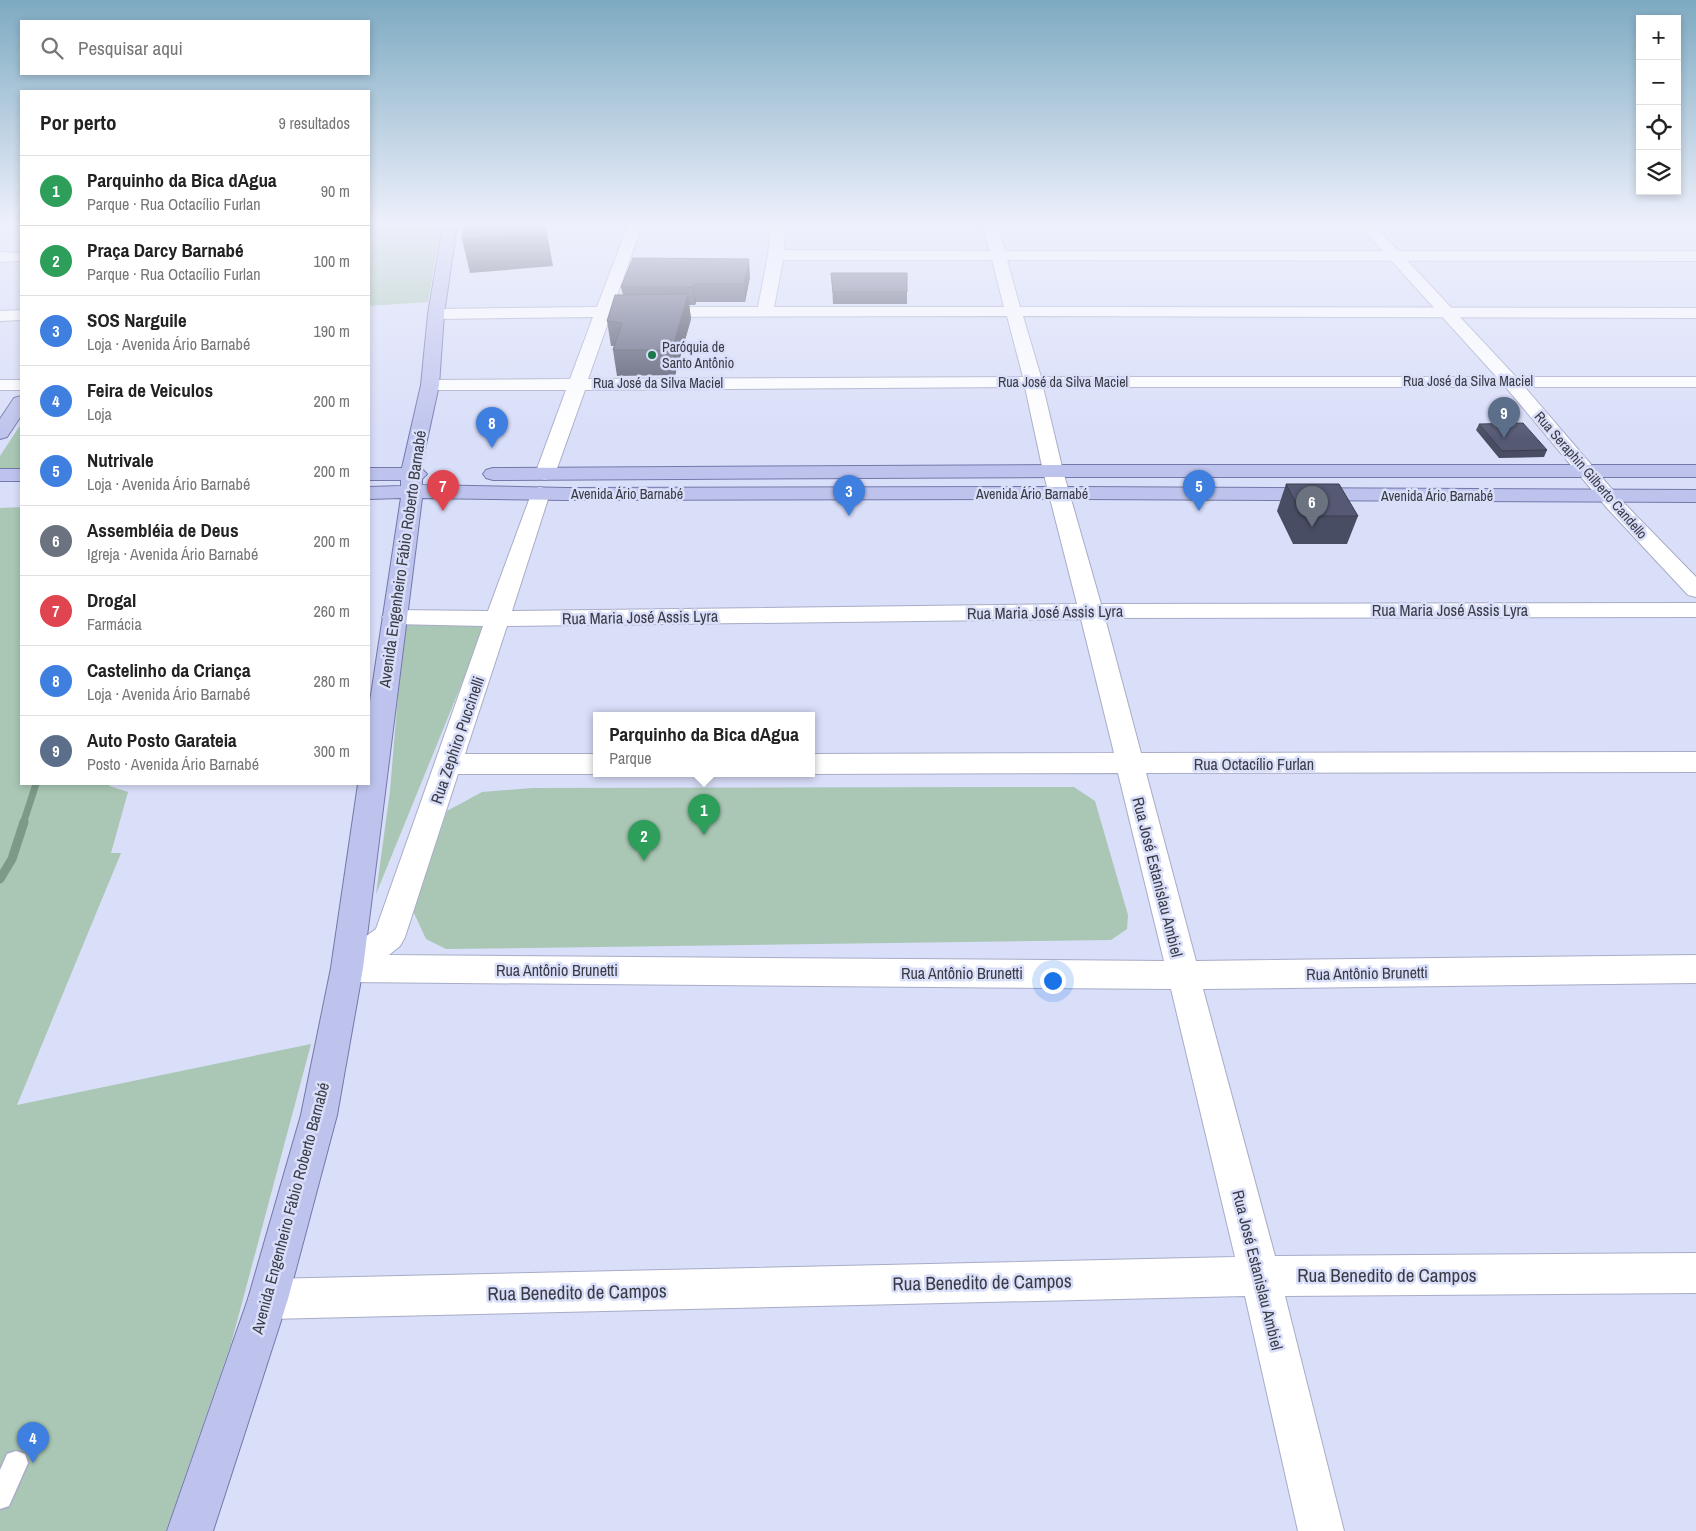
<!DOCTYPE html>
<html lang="pt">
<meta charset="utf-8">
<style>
:root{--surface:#fff;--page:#f6f6f6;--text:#222;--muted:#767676;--line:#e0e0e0;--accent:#d93025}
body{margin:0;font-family:"Archivo Narrow",sans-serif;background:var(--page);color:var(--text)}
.controls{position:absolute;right:15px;top:15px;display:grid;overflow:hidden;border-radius:0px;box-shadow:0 2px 8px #0003}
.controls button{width:45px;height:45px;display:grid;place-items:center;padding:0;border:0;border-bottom:1px solid var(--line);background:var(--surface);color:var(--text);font:25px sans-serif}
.you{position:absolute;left:1052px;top:980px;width:18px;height:18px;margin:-12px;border:4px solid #fff;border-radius:50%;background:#1a73e8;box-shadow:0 0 0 8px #1a73e833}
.badge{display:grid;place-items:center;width:32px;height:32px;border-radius:50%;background:var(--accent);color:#fff;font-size:16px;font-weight:700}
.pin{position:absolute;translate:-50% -41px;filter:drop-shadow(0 1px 2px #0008)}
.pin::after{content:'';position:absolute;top:26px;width:18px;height:15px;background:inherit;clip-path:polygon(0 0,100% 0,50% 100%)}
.popup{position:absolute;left:593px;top:712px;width:222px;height:65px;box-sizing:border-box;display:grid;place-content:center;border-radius:0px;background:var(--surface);filter:drop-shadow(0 1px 4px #0005);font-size:16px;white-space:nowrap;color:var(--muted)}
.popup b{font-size:19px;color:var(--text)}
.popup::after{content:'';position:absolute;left:50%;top:100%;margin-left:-10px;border:10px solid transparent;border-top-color:var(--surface)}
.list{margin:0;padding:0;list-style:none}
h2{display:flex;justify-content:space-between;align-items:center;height:65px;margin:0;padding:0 20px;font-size:21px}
h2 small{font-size:16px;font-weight:400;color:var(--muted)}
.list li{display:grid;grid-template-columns:32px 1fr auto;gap:15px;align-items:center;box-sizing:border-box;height:70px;padding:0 20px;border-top:1px solid var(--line)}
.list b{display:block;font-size:19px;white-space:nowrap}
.list p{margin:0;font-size:16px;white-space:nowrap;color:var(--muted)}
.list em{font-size:16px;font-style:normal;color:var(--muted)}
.icon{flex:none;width:28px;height:28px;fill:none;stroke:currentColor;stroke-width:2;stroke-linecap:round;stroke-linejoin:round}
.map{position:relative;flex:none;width:1696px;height:1531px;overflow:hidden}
.search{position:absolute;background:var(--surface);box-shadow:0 2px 8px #0003;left:20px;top:20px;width:350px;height:55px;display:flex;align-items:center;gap:12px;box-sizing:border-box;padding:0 18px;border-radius:0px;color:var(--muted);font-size:19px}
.panel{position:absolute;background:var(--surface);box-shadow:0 2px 8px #0003;left:20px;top:90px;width:350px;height:695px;border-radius:0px}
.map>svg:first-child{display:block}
</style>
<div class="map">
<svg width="1696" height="1531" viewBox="0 0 1696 1531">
<rect width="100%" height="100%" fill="#d9def9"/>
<path fill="#a9c7b4" d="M369 225H441L428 302 369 306Z
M21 424V468H0V456Z
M21 507V784H110L109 786 128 792 111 853H121L17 1105 311 1044 231 1344 166 1531H0V508Z
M404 623 486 624 376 894 390 791Z
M1074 787 1095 801 1128 915 1127 929 1111 940 446 949 426 939 413 911 447 811 482 792 532 788Z"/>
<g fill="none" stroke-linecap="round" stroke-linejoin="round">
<path stroke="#7c9a87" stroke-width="7" d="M23 824 36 784"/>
<path stroke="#7c9a87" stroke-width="9" d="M0 879 12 859 24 822"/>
<g stroke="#a8acc6" stroke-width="3">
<path id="lane" d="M16 1451 25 1454 28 1463 9 1506 0 1509V1470L7 1454Z"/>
</g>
<g stroke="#a8acc6" stroke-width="2">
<path id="street" d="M628 225H642L613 307H758L768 255 771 225H785L784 250 990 251 983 225H997L1005 251H1696V261L1007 260 1020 307 1696 308V318L1023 316 1041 377H1696V387H1043L1063 471 1101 604 1696 603V617L1105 618 1141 753 1696 752V772L1146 773 1196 961 1696 955V983L1203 989 1275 1256 1696 1253V1293L1285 1296 1344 1531H1298L1245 1296 268 1319 254 1313 248 1299 254 1285 268 1279 1235 1257 1171 989 347 982 336 978 331 968 336 958 376 929 483 626 394 624 386 622 382 617 386 612 394 610 488 611 533 489 540 487 547 489 550 493 512 611 1077 604 1043 471 1025 387 585 390 555 474 552 478 545 480 538 478 535 474 566 390H430L424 389 421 385 424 381 430 380 570 379 593 317 436 319 430 317 428 314 430 311 436 309 597 307ZM783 260H992L1004 307H774ZM1007 316 1023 377 588 379 610 317ZM1081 619 1114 753 812 754V774L1118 773 1164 961 389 955 400 946 405 937 458 774H596V754H465L507 626Z
M0 252 21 253V261L0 262Z
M21 310V320L0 321V311Z
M0 380H21V390H0Z
M1587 466 1594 468 1621 500 1696 577V597L1688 595 1607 508 1577 472 1580 468Z"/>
</g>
<g stroke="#a8acc6" stroke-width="2">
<path id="secondary" d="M1359 225H1374L1516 377 1594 468 1597 472 1594 476 1587 478 1580 476 1504 385Z"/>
</g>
<g stroke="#7379aa" stroke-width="2">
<path id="primary" d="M443 225H457L444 314 439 385 422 463V469L427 474 422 479V485L566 488 1080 487 1696 490V502L1080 499 566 500 422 498 363 968 337 1115 288 1299 213 1531H167L248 1299 301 1115 331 968 358 784H369V708L400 504 401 498 369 499V487L401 486V480H369V468H402L421 385 428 314Z
M21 396V416L7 437 0 439V419L14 398Z
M1053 465H1696V477H1053L493 480 486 478 483 474 486 470 493 468Z
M0 469H21V481H0Z"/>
</g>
<use href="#lane" fill="#fff" fill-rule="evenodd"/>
<use href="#street" fill="#fff" fill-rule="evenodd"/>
<use href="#secondary" fill="#fff" fill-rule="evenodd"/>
<use href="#primary" fill="#bec3ed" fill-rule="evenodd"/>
</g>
<path fill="#494d63" d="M831 273 907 292V304H833L832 285Z
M750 277 745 302H696L695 305H689L691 319 675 375 617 376 613 350 614 346H611L607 321 623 295 621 287Z
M1479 424 1547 450 1544 457 1499 458 1476 430Z
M1286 484 1358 516 1347 544H1293L1277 511Z"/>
<path fill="#3c3e50" d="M547 233 553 266 470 273 462 239Z
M749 259 750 277 745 302 744 284Z
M694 284 696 302 695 305 693 287Z
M688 294 691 319 675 375 672 350Z"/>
<path fill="#555973" stroke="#3c3e50" d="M464 225H544L547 233 462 239Z
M633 258 749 259 744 284H694L693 287H621Z
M831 273H907V292H833Z
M688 294 672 350H613L622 323 607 321 615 295Z
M1523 423 1547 450 1502 451 1479 424Z
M1286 484H1339L1358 516H1303Z"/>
<linearGradient id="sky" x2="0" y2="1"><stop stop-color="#7daac1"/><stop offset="0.51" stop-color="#eef0fc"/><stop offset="1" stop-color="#eef0fc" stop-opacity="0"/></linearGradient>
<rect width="1696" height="439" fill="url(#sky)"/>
<circle fill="#1b764b" stroke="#d9def9" stroke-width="2" cx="652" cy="355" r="5"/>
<g text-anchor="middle" stroke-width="5" stroke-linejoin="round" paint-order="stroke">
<g font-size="14" fill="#393b45" stroke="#d9def9" text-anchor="start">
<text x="662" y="352">Paróquia de<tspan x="662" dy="16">Santo Antônio</tspan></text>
</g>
<g font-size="14" fill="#393b45" stroke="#d9def9">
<text x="1468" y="386">Rua José da Silva Maciel</text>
<text x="1063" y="387">Rua José da Silva Maciel</text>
<text x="658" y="388">Rua José da Silva Maciel</text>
<text transform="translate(1591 475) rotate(49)" y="5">Rua Seraphin Gilberto Candello</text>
<text x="627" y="499">Avenida Ário Barnabé</text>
<text x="1032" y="499">Avenida Ário Barnabé</text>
<text x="1437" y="501">Avenida Ário Barnabé</text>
</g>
<g font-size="16" fill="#393b45" stroke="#d9def9">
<text transform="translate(402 559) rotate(-82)" y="6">Avenida Engenheiro Fábio Roberto Barnabé</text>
<text x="1450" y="616">Rua Maria José Assis Lyra</text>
<text transform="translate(1045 612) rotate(-1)" y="6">Rua Maria José Assis Lyra</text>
<text transform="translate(640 617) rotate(-1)" y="6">Rua Maria José Assis Lyra</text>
<text transform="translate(457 740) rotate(-71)" y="6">Rua Zephiro Puccinelli</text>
<text x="1254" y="770">Rua Octacílio Furlan</text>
<text transform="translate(1158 877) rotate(76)" y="6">Rua José Estanislau Ambiel</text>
<text x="557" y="976">Rua Antônio Brunetti</text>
<text x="962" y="979">Rua Antônio Brunetti</text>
<text transform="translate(1367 973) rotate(-1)" y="6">Rua Antônio Brunetti</text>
<text transform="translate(290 1208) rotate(-75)" y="6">Avenida Engenheiro Fábio Roberto Barnabé</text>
<text transform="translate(1258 1270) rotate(76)" y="6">Rua José Estanislau Ambiel</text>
</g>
<g font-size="19" fill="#393b45" stroke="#d9def9">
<text x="1387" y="1282">Rua Benedito de Campos</text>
<text transform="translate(982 1282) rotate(-1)" y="7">Rua Benedito de Campos</text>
<text transform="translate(577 1292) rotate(-1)" y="7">Rua Benedito de Campos</text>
</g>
</g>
</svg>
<div class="controls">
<button>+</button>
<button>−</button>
<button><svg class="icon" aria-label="locate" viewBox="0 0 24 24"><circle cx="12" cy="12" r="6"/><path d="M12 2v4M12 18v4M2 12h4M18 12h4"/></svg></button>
<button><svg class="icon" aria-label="layers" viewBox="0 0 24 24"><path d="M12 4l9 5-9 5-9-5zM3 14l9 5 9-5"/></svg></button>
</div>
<div class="you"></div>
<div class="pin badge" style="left:704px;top:835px;background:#2e9e5b">1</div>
<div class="popup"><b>Parquinho da Bica dAgua</b>Parque</div>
<div class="pin badge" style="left:644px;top:861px;background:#2e9e5b">2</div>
<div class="pin badge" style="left:849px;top:516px;background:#3f7fe0">3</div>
<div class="pin badge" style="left:33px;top:1463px;background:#3f7fe0">4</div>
<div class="pin badge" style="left:1199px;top:511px;background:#3f7fe0">5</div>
<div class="pin badge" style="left:1312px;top:527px;background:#6b7280">6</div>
<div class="pin badge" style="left:443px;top:511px;background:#e0444e">7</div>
<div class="pin badge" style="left:492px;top:448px;background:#3f7fe0">8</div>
<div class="pin badge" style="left:1504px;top:438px;background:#5c6f8a">9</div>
<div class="search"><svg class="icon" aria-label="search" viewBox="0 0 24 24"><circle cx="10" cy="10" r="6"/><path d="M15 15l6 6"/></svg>Pesquisar aqui</div>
<section class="panel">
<h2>Por perto<small>9 resultados</small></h2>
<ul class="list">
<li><span class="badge" style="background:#2e9e5b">1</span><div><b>Parquinho da Bica dAgua</b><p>Parque · Rua Octacílio Furlan</p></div><em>90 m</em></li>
<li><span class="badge" style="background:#2e9e5b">2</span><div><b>Praça Darcy Barnabé</b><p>Parque · Rua Octacílio Furlan</p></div><em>100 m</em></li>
<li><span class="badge" style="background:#3f7fe0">3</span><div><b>SOS Narguile</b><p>Loja · Avenida Ário Barnabé</p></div><em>190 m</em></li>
<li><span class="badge" style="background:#3f7fe0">4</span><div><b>Feira de Veiculos</b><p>Loja</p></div><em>200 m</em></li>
<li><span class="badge" style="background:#3f7fe0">5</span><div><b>Nutrivale</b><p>Loja · Avenida Ário Barnabé</p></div><em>200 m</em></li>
<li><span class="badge" style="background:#6b7280">6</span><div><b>Assembléia de Deus</b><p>Igreja · Avenida Ário Barnabé</p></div><em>200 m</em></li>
<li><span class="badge" style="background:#e0444e">7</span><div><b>Drogal</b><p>Farmácia</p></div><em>260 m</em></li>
<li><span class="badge" style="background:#3f7fe0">8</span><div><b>Castelinho da Criança</b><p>Loja · Avenida Ário Barnabé</p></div><em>280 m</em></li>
<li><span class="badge" style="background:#5c6f8a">9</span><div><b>Auto Posto Garateia</b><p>Posto · Avenida Ário Barnabé</p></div><em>300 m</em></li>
</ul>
</section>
</div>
